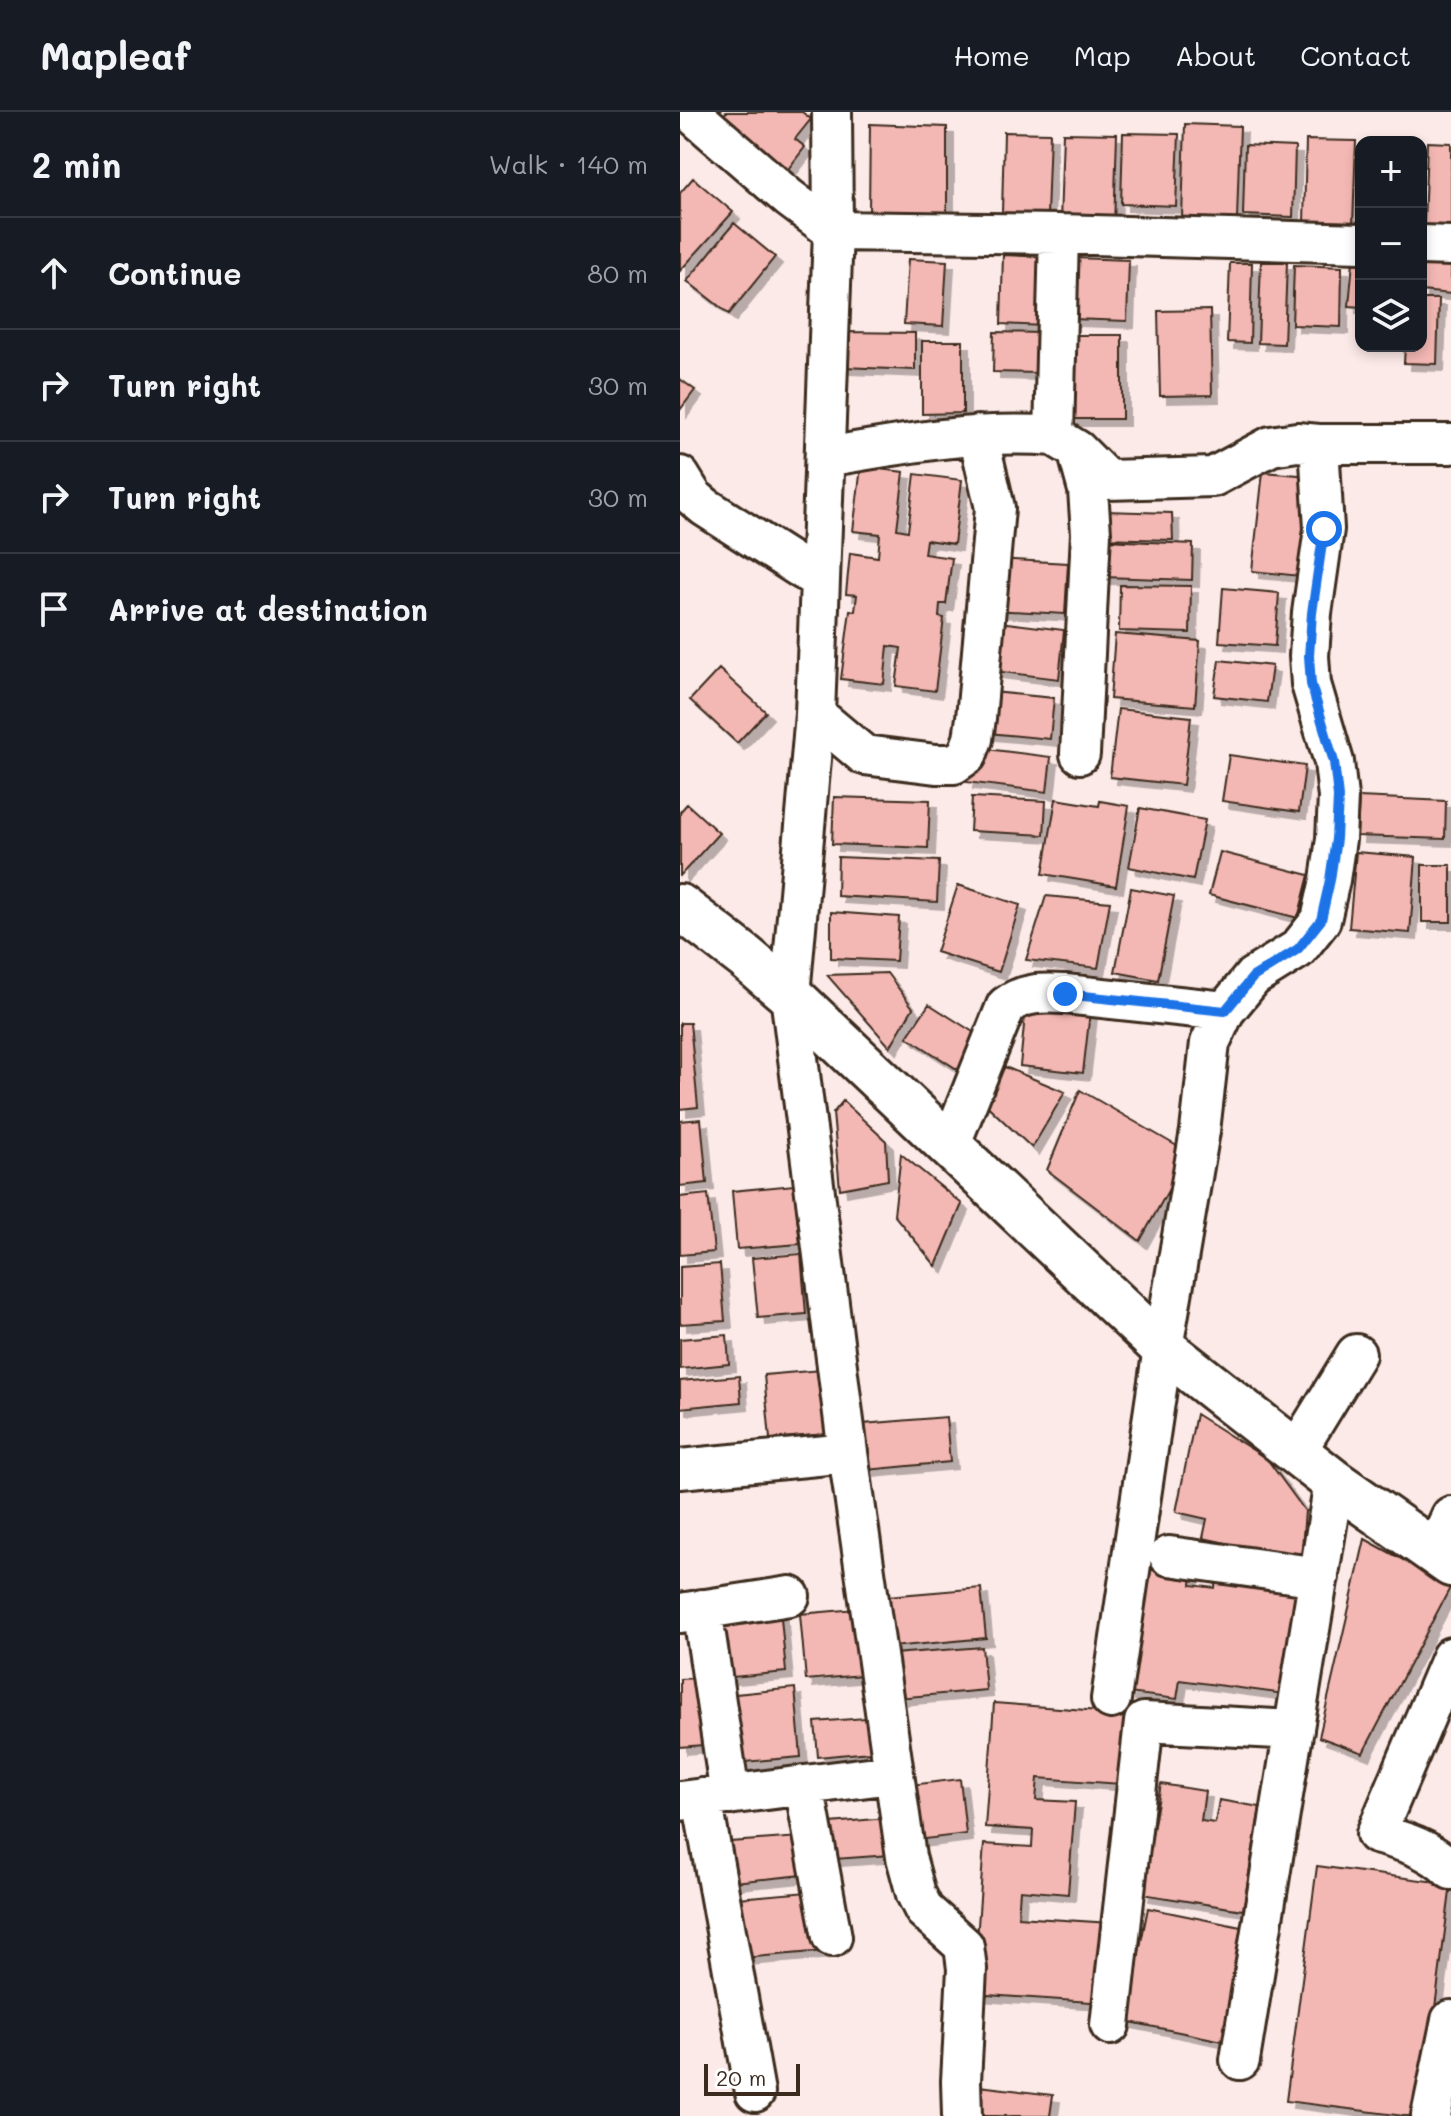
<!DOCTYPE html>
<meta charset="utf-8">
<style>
:root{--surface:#171b24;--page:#242831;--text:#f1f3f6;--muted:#9ea1a6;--line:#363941}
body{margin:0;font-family:Mali,sans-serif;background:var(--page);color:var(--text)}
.controls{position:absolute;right:24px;top:24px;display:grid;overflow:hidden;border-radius:16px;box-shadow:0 4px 12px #0003}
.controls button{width:72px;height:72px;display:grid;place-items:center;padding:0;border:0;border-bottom:2px solid var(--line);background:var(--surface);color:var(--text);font:40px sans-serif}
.scale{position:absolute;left:24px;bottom:20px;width:96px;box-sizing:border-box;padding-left:8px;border:4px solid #3b2a1e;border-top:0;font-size:22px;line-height:28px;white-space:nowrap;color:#3b2a1e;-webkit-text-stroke:6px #fff;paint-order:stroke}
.stop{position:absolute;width:24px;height:24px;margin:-18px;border:6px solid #1a73e8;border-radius:50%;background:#fff}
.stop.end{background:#1a73e8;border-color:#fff;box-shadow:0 2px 8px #0008}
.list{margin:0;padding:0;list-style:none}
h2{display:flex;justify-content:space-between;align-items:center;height:104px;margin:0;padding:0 32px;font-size:34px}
h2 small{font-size:26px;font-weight:400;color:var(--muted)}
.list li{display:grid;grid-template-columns:52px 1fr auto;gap:24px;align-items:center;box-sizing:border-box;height:112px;padding:0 32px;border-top:2px solid var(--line)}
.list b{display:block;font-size:30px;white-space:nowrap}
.list em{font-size:26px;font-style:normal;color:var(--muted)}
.icon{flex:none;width:44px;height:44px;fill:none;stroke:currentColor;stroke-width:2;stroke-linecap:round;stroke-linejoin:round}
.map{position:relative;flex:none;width:771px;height:2004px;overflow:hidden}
header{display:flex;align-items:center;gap:48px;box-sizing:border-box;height:112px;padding:0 40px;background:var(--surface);border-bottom:2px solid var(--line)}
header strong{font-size:38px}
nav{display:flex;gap:44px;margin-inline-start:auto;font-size:28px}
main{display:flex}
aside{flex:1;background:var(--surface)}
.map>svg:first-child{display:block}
</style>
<header>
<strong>Mapleaf</strong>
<nav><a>Home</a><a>Map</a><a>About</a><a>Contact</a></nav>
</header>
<main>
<aside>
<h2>2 min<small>Walk · 140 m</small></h2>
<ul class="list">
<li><svg class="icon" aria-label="ahead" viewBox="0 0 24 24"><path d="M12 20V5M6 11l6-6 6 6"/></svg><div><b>Continue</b></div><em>80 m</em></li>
<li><svg class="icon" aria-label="right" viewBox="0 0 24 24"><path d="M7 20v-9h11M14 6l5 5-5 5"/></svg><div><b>Turn right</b></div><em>30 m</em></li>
<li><svg class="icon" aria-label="right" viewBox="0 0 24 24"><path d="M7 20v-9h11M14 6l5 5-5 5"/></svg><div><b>Turn right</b></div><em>30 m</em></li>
<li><svg class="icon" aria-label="arrive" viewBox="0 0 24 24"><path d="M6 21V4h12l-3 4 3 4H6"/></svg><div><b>Arrive at destination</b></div></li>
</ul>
</aside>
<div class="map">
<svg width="771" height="2004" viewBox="0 0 771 2004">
<defs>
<filter id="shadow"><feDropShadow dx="7" dy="7" stdDeviation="0" flood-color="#0004"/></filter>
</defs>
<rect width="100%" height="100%" fill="#fceae8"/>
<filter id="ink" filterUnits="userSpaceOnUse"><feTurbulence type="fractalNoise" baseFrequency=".0125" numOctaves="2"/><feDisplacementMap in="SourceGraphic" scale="16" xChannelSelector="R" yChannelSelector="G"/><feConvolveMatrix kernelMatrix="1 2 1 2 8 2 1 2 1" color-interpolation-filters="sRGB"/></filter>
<g filter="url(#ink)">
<path fill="#f4b8b4" stroke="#3b2a1e" stroke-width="2" filter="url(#shadow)" d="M46 0H122L131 7 115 27 125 35 105 61 39 10Z
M190 12 267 15V101L189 100Z
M505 12 560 14 557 108 502 106Z
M324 20 370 21 367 104 322 102Z
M383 21 437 22 434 114 380 111Z
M443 21 499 22 496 94 441 92Z
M626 28 676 29 673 113 624 111Z
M747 30 771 31V114L744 113Z
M565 33 615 35 613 105 563 103Z
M13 66 53 100 0 159V81Z
M54 111 95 145 49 202 7 169Z
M674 138 681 139V195L669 194Z
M741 139 771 142V182L741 179Z
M323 143 366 145 364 214 321 212Z
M394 146 449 148 447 209 392 207Z
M228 147 267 149 263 214 224 212Z
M581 150H607L604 232 578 231Z
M550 151H572L570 231 547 230Z
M614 153 662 155 661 215 612 213Z
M741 187H759L757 252 724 251 725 234H741Z
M530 198 532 283 480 284 478 199Z
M164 220 235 221V258L163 255Z
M314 220 361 221 360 261 313 260Z
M391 223H442V307H391Z
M242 229H283V301L242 302Z
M0 267 15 278 0 298Z
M181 355 224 360 217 417 228 419 235 362 282 368 274 432 246 428 244 442 272 446 266 492H260L259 505 264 506 255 579 216 574 221 536 208 534 204 572 161 567 170 498 175 499 177 483 166 482 170 441 198 445 200 422 173 419Z
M583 360 630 364 620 464 572 459Z
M424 399 492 401 493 428 420 426Z
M424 428 513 432 512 468 423 465Z
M316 447 388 451 385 502 313 498Z
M440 473 511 474 510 521 439 519Z
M543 476 599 481 595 534 539 530Z
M311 509 384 518 379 567 305 558Z
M435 522 520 529 515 594 430 587Z
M539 548 592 554 587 590 534 584Z
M39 557 86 600 57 631 10 588Z
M302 579 374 586 370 627 298 620Z
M438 597 511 605 503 673 430 665Z
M290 635 371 645 367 680 286 670Z
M549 643 625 654 619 700 542 689Z
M154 685 250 688 248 736 152 732Z
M292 685 366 689 364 723 290 719Z
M679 685 766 689 765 727 677 724Z
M376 687 419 694 420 689 449 694 436 774 363 762Z
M7 692 39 721 0 764V700Z
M460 696 525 708 513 768 449 755Z
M540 740 629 763 618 806 529 783Z
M676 740 736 745 730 821 669 816Z
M158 745 259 749 257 790 157 784Z
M742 753H771V810H742Z
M278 773 340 793 319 860 256 840Z
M451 776 494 784 478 868 435 860Z
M366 784 430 790 418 856 346 848Z
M151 800 219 805 216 849 151 846Z
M207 861 233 896 210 935 147 863Z
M249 892 301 925 280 959 227 925Z
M346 893 410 900 403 961 340 954Z
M0 911H10L18 995 0 997Z
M325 955 385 980 352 1036 297 984Z
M400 978 509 1041 460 1129 367 1058Z
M163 989 206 1029 208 1068 160 1077 153 1001Z
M21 1007 27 1071 0 1074V1009Z
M221 1042 282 1092 256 1154 214 1103Z
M114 1073 120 1132 57 1137 52 1079Z
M28 1082 34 1140 0 1143V1085Z
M121 1142 126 1202 78 1206 72 1146Z
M40 1152 45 1209 0 1212V1155Z
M47 1223 49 1252 0 1257V1227Z
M141 1258 147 1322 90 1327 84 1263Z
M59 1264 61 1290 0 1296V1269Z
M516 1302 587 1347 625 1399 621 1447 523 1426 527 1407 496 1400Z
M266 1305 270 1350 187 1358 183 1312Z
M685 1427 771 1474 683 1641 639 1625Z
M465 1454 512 1460 511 1473 535 1476 536 1465 619 1476 604 1582 500 1568 497 1587 448 1581Z
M301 1476 306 1526 212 1535 208 1484Z
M100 1495 106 1560 41 1566 36 1500Z
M176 1497 182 1563 126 1568 120 1502Z
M302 1535 306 1578 217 1586 213 1542Z
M17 1566 23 1633 0 1635V1567Z
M115 1576 121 1645 52 1651 46 1583Z
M314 1591 446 1601 441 1672 358 1666 356 1688 395 1690 388 1782 340 1778 338 1805 431 1811 425 1891 293 1882 304 1732 352 1735 353 1718 305 1715Z
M198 1605 201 1639 138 1645 135 1610Z
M280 1667 286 1722 237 1728 230 1673Z
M481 1672 525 1679 521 1709 535 1711 539 1688 580 1695 563 1798 462 1782Z
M207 1706 210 1743 155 1747 151 1711Z
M120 1725 123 1763 54 1770 50 1730Z
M637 1754 771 1772 741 2004H724L606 1989Z
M140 1779 145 1839 63 1846 57 1786Z
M468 1796 566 1816 543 1929 445 1909Z
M299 1974 373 1983 370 2004H295Z"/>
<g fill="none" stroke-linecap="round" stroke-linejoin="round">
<g stroke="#3b2a1e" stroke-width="44">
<path id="minor" d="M10 0 109 86 153 119 379 122 681 131
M152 0 153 119 135 602 110 883 168 1341 226 1745 236 1782 244 1798 284 1834 287 1857 281 1969 282 2004
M379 122 374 324 397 338 408 378 411 421 400 642
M741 133 771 134
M397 338 427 368 533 365 591 334 617 330 639 332H771
M146 345C222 332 297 318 374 324
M0 364 13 385 25 395 139 468
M135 602 184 643 256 652H274L287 643 293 627 296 606 315 396 298 323
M270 1034 326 894C345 880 362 881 385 882L545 899
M616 1340 676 1242
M0 1357 168 1341
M754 1442 771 1404
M489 1444 639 1465
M22 1497 50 1683
M0 1501 110 1484
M771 1545 696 1722C723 1729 751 1737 771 1758
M431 1587 483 1236 520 1019 530 931 545 899 573 865 618 837 641 808 650 768 656 727 658 685 654 650 631 572 629 544 632 501 644 417 639 332
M124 1673 152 1825
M22 1686 75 1980
M0 1689 212 1662
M430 1913 464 1610 614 1618
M560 1948 654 1370
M751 2004 771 1908"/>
</g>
<g stroke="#3b2a1e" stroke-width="50">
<path id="major" d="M0 795 65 845 110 883 483 1236 654 1370 771 1452"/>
</g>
<use href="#minor" stroke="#fff" stroke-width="38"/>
<use href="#major" stroke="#fff" stroke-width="44"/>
</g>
</g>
<g fill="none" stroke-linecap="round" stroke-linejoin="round" filter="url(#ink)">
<path stroke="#1a73e8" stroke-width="10" d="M385 882 545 899 573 865 618 837 641 808 650 768 656 727 658 685 654 650 631 572 629 544 632 501 644 417"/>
</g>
</svg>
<div class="controls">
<button>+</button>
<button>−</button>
<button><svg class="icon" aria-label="layers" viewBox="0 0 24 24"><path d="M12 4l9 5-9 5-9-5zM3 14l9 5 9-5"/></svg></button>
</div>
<div class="scale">20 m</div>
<div class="stop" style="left:644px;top:417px"></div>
<div class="stop end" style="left:385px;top:882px"></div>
</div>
</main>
